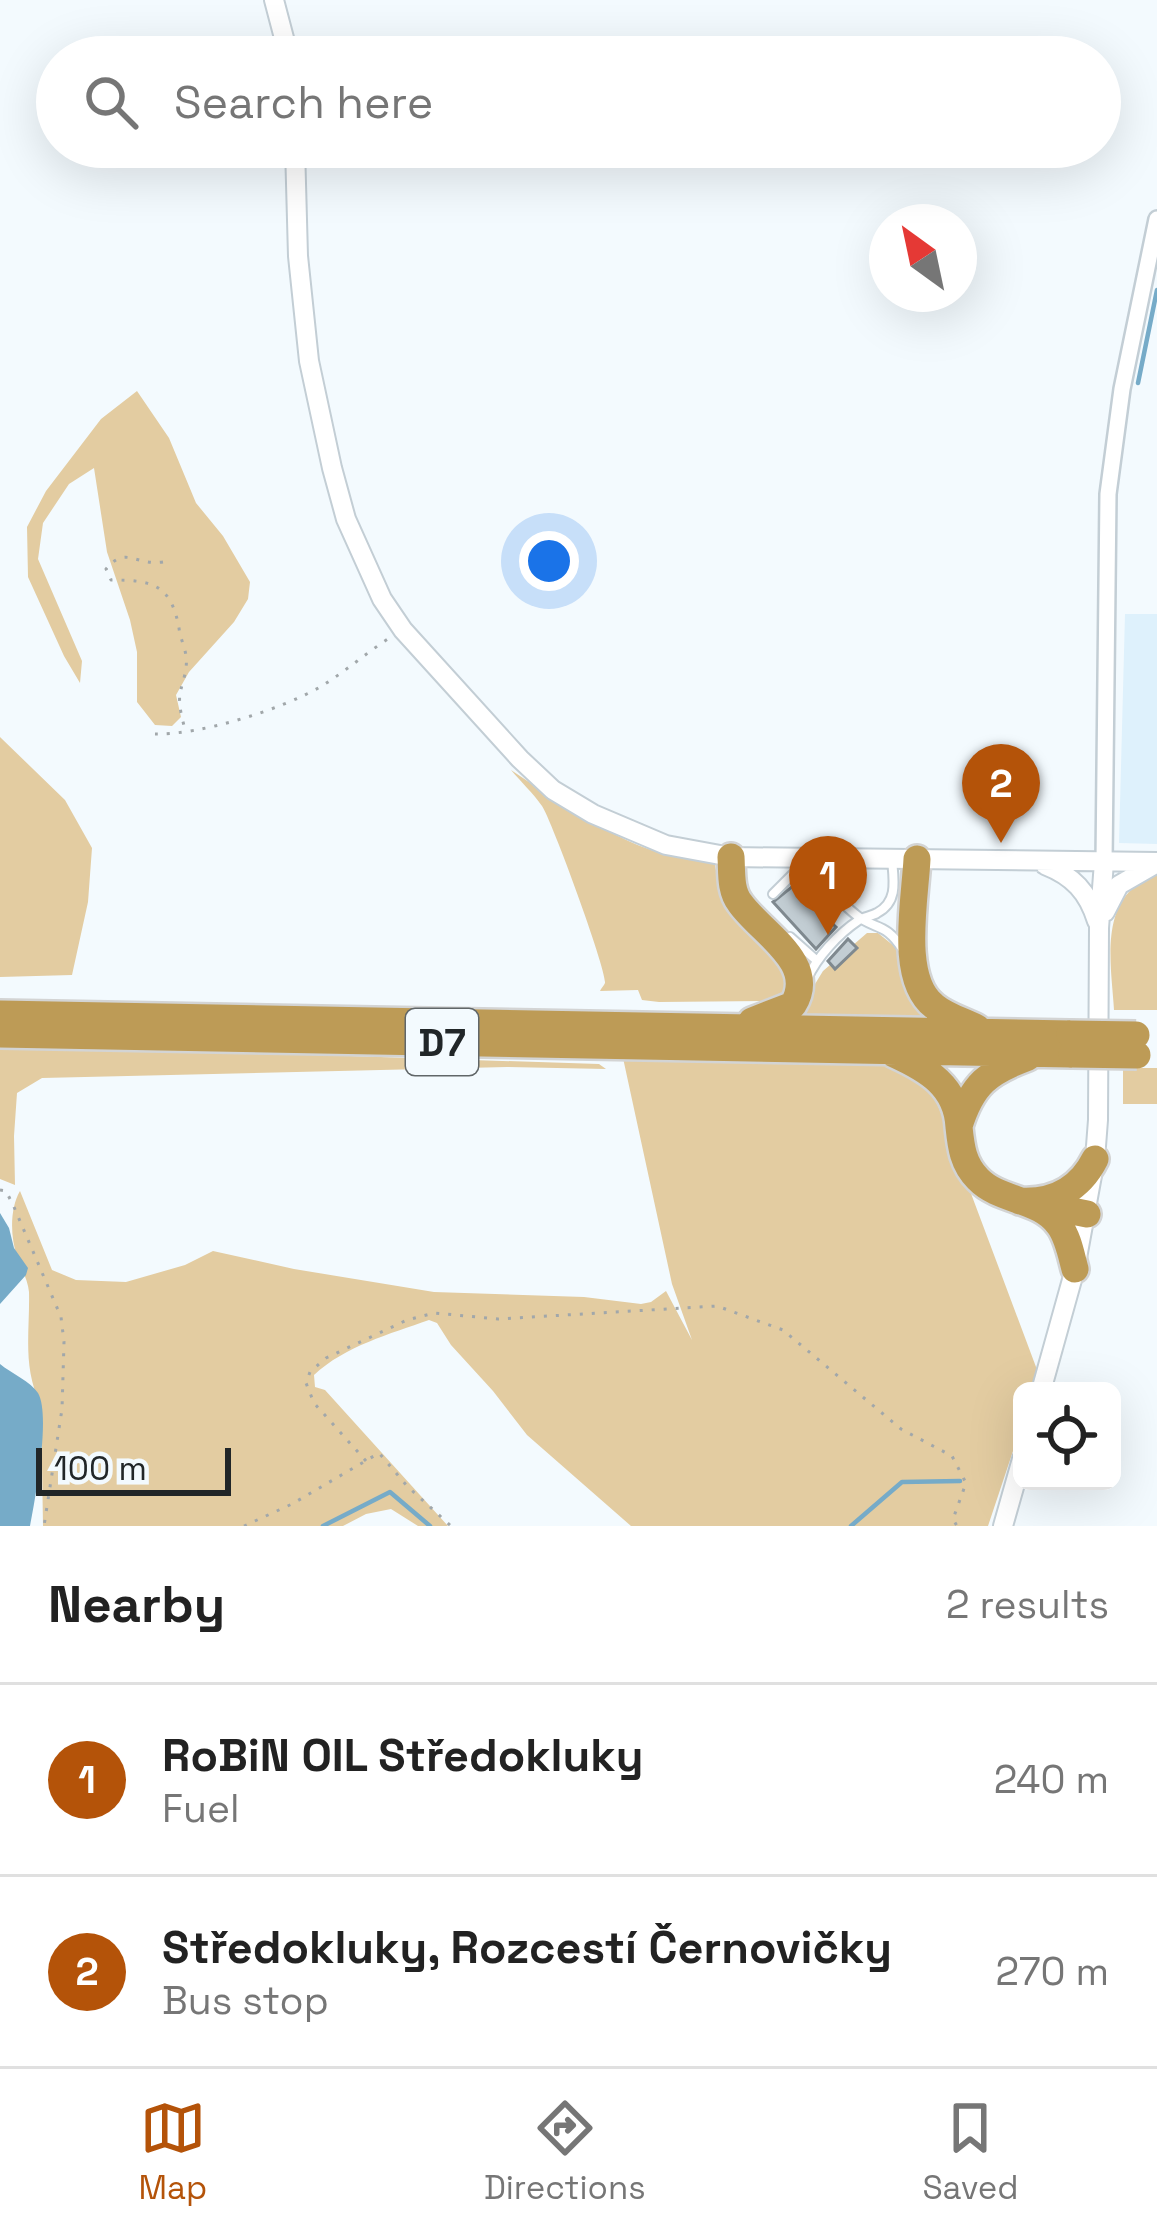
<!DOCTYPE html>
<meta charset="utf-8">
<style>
:root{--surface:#fff;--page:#f6f6f6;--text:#222;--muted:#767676;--line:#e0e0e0;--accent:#b45309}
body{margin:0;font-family:"Space Grotesk",sans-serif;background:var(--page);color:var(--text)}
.controls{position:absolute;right:36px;bottom:36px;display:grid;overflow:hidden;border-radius:18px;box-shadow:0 12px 48px #0002}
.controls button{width:108px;height:108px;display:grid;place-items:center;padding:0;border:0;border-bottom:3px solid var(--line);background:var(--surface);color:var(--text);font:60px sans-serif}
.compass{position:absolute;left:869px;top:204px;width:108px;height:108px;border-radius:50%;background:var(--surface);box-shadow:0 12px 48px #0002;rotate:327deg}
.scale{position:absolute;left:36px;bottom:30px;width:195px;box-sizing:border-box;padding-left:12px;border:6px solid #212628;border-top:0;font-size:33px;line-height:42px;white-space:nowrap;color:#212628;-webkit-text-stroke:9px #f3fafe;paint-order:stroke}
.you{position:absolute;left:549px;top:561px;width:42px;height:42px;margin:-30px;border:9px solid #fff;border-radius:50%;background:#1a73e8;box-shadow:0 0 0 18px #1a73e833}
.badge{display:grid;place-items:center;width:78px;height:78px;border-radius:50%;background:var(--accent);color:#fff;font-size:39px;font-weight:700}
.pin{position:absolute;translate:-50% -99px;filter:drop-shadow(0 3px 6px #0008)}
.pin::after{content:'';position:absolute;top:63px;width:42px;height:36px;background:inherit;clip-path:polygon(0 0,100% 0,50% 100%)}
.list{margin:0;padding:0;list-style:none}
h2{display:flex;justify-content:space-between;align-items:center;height:156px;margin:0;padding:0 48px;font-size:51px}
h2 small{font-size:39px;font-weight:400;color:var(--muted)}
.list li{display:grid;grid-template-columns:78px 1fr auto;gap:36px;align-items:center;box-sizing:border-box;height:192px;padding:0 48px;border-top:3px solid var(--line)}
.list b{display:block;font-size:45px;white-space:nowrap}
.list p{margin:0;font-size:39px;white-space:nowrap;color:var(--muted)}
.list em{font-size:39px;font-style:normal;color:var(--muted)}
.icon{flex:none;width:66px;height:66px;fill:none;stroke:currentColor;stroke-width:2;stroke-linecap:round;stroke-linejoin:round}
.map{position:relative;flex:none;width:1157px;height:1526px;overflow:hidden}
.search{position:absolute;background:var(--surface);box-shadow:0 12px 48px #0002;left:36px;right:36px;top:36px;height:132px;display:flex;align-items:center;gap:30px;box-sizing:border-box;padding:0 42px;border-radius:66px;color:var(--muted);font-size:45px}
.sheet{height:540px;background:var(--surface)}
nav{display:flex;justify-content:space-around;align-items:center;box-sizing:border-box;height:168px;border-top:3px solid var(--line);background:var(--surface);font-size:33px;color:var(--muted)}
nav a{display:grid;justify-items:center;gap:6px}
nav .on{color:var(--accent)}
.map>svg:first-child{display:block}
</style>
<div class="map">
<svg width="1157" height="1526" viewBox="0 0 1157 1526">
<rect width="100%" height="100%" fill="#f3fafe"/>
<path fill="#def1fc" d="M1125 614H1157V844L1119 843Z"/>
<path fill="#e3cca1" d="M137 391 169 438 196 503 223 536 250 582 248 599 234 622 189 672 176 695 181 717 172 726 155 725 137 702V652L130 620 107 552 94 468 69 484 43 523 38 559 82 661 80 683 64 656 28 577 27 527 46 491 101 419Z
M0 737 65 800 92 848 88 902 72 975 0 977Z
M511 770C556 800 615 842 668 855 682 859 699 859 714 861L721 893 776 946 787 981 785 991 777 997 764 1001 659 1002 642 1000 638 990 600 991C601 988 604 986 605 983 607 971 552 821 542 806 533 793 521 782 511 770Z
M1157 873V1010H1114C1112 973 1101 917 1132 889 1139 883 1149 878 1157 873Z
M867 933H878L894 946 938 1019 793 1015 804 1002 823 971Z
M0 1049 289 1054 599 1064 606 1069 507 1067 42 1078 17 1093 14 1136 15 1185 0 1179Z
M623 1058 874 1062 903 1071 930 1084 1039 1375 1033 1391H1022V1424L988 1526H631L527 1435 493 1391 451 1345 437 1323 429 1320C390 1334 345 1346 314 1375L315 1387 325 1390 448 1526H418L391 1509 366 1514 343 1526H43L41 1405C22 1367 30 1332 29 1292 28 1280 21 1268 17 1256 10 1236 10 1208 20 1191L52 1270 76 1280 126 1282 185 1265 213 1251 294 1269 434 1292 584 1297 641 1304 651 1302 666 1291 692 1340 672 1284Z
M1123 1068H1157V1104H1123Z"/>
<path fill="#76abc8" d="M0 1213 9 1228 14 1248 28 1268 26 1275 0 1304Z
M0 1364C11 1373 31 1382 38 1393 51 1415 35 1500 30 1526H0Z"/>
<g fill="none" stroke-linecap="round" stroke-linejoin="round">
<path stroke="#76abc8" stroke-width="4.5" d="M1138 383 1157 290
M323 1526 390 1492 430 1526
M851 1526 902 1482 960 1481"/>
</g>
<path fill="#c2cdd3" stroke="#7f898f" stroke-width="3" d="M793 886 836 927 816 949 773 902Z
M848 939 857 948 835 969 828 961Z"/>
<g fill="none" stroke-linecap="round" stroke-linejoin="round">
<g stroke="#c3ced5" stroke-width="12">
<path id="service" d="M773 894 795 872 811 870C825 885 839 901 855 914 875 931 885 921 903 950
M790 937 816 960
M807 979C817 957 838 934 859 920 864 917 872 916 877 913 898 902 894 881 892 860"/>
</g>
<g stroke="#c3ced5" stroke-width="20">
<path id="minor" d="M1104 862 1108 494 1122 389 1157 219"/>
</g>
<g stroke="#c3ced5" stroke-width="22">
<path id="tertiary" d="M274 0 289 57
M295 147 298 256 309 361 332 468 346 519 382 599 403 630 520 759 553 790 593 814 666 845 731 857 1157 862
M1045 865C1073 876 1088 892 1097 921
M1105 912 1119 885 1152 866
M1041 1391 1075 1269 1095 1159 1098 1120 1099 928 1104 862
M1003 1526 1022 1459"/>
</g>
<g stroke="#d3d4d4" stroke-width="32">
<path id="motorway" d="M731 857C732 872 730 890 740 903 760 932 819 963 793 1005L752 1021
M917 859C915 900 899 979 934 1006 946 1016 963 1021 977 1028
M0 1014 1070 1034
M0 1034 1072 1054
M894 1054C927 1069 957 1086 959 1127 961 1147 963 1164 978 1179 1000 1202 1040 1198 1059 1225 1068 1237 1071 1254 1075 1269
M959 1126C972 1084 988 1072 1028 1057
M1020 1201C1054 1203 1080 1189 1095 1159
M1037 1204 1087 1214"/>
</g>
<path stroke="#a1a7aa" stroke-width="3" stroke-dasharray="3 9" stroke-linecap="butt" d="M163 562C135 566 126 545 106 569L111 580C152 580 171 584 179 628 180 638 185 647 186 656 188 670 182 682 180 694 178 705 183 722 186 733
M155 734C200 735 280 710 320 687 345 672 367 652 391 637
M0 1190 6 1191 14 1207 61 1317 64 1342 62 1409 44 1526
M366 1461 314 1403 306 1383 310 1372 326 1358 407 1320 434 1313 498 1319 717 1306 783 1330 901 1429 952 1456 966 1483 953 1519 957 1526
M244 1526 292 1504 379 1453 407 1486 451 1526"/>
<use href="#service" stroke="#fff" stroke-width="8"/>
<use href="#minor" stroke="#fff" stroke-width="15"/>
<use href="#tertiary" stroke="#fff" stroke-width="18"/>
<use href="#motorway" stroke="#bd9b56" stroke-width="27"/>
<g stroke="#d3d4d4" stroke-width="32" stroke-linecap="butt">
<path id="motorway-bridge" d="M1070 1034 1136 1035
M1072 1054 1137 1055"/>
</g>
<use href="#motorway-bridge" stroke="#bd9b56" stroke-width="27"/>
</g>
<g text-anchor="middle" stroke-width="12" stroke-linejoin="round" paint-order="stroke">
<rect fill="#f3fafe" stroke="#606668" stroke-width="3" x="406" y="1009" width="72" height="66" rx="9"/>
<g font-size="39" font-weight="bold" fill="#212628">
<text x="442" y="1056">D7</text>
</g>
</g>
</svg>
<div class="controls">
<button><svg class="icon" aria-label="locate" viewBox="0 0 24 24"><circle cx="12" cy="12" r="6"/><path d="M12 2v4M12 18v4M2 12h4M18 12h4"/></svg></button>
</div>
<svg class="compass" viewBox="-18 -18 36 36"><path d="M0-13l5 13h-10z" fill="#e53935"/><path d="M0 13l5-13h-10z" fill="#767676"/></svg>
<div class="scale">100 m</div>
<div class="you"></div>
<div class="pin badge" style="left:828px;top:935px">1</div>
<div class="pin badge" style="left:1001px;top:843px">2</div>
<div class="search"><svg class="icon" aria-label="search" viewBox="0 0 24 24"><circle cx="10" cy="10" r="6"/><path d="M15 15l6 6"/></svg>Search here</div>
</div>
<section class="sheet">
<h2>Nearby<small>2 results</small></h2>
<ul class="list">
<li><span class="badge">1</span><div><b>RoBiN OIL Středokluky</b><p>Fuel</p></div><em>240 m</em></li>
<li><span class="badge">2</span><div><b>Středokluky, Rozcestí Černovičky</b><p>Bus stop</p></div><em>270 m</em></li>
</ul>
</section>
<nav>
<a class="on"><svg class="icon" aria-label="map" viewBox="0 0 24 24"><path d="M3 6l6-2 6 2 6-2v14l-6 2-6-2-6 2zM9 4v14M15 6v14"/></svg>Map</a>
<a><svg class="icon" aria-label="directions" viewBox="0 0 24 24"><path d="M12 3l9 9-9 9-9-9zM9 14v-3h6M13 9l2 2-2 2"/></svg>Directions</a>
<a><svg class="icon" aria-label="saved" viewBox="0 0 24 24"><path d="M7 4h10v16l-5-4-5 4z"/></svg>Saved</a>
</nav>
